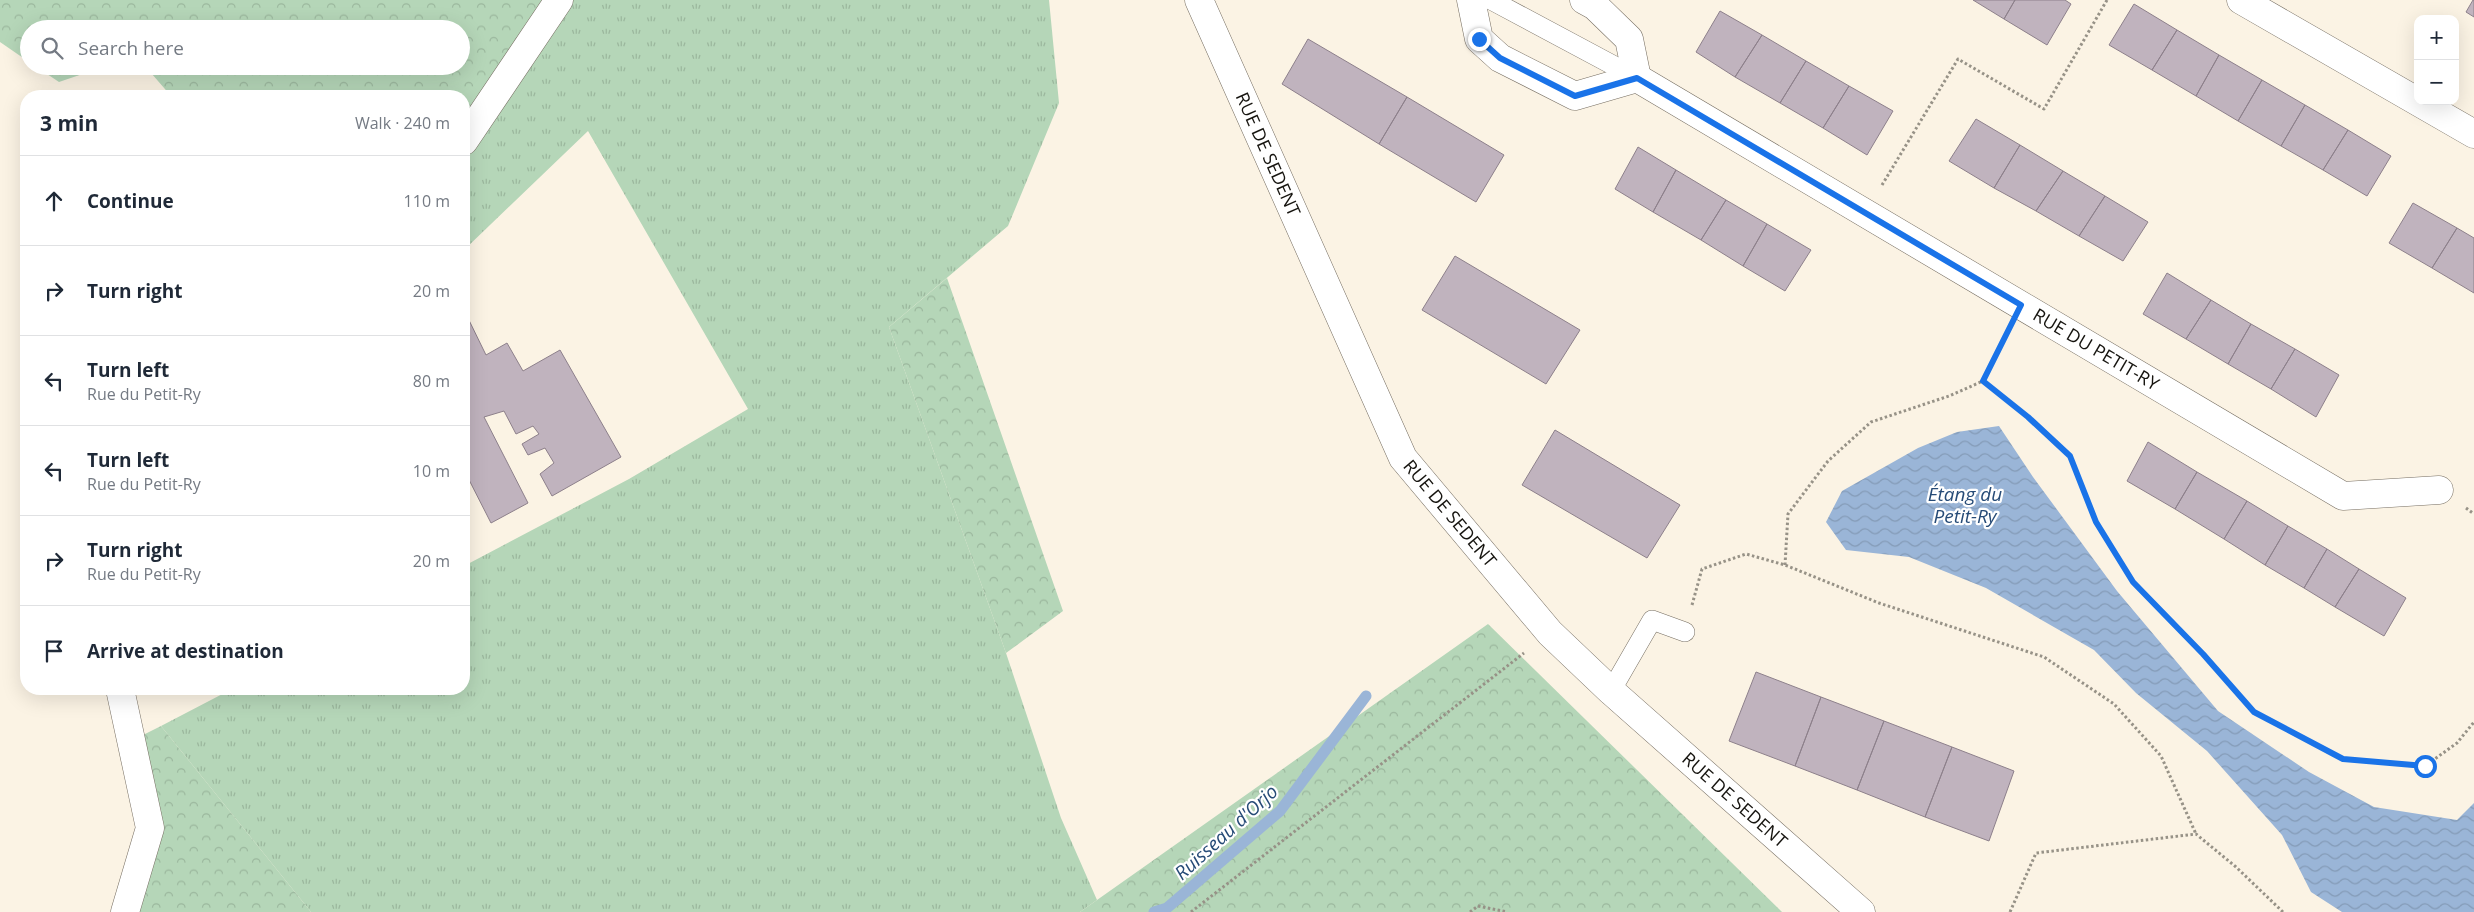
<!DOCTYPE html>
<meta charset="utf-8">
<style>
:root{--surface:#fff;--page:#f6f6f7;--text:#1f2937;--muted:#747a83;--line:#e0e1e3}
body{margin:0;font-family:"Open Sans",sans-serif;background:var(--page);color:var(--text)}
.controls{position:absolute;right:15px;top:15px;display:grid;overflow:hidden;border-radius:10px;box-shadow:0 5px 20px #0002}
.controls button{width:45px;height:45px;display:grid;place-items:center;padding:0;border:0;border-bottom:1px solid var(--line);background:var(--surface);color:var(--text);font:25px sans-serif}
.stop{position:absolute;width:15px;height:15px;margin:-11px;border:4px solid #1a73e8;border-radius:50%;background:#fff}
.stop.end{background:#1a73e8;border-color:#fff;box-shadow:0 1px 5px #0008}
.list{margin:0;padding:0;list-style:none}
h2{display:flex;justify-content:space-between;align-items:center;height:65px;margin:0;padding:0 20px;font-size:21px}
h2 small{font-size:16px;font-weight:400;color:var(--muted)}
.list li{display:grid;grid-template-columns:32px 1fr auto;gap:15px;align-items:center;box-sizing:border-box;height:90px;padding:0 20px;border-top:1px solid var(--line)}
.list b{display:block;font-size:19px;white-space:nowrap}
.list p{margin:0;font-size:16px;white-space:nowrap;color:var(--muted)}
.list em{font-size:16px;font-style:normal;color:var(--muted)}
.icon{flex:none;width:28px;height:28px;fill:none;stroke:currentColor;stroke-width:2;stroke-linecap:round;stroke-linejoin:round}
.map{position:relative;flex:none;width:2474px;height:912px;overflow:hidden}
.search{position:absolute;background:var(--surface);box-shadow:0 5px 20px #0002;left:20px;top:20px;width:450px;height:55px;display:flex;align-items:center;gap:12px;box-sizing:border-box;padding:0 18px;border-radius:28px;color:var(--muted);font-size:19px}
.panel{position:absolute;background:var(--surface);box-shadow:0 5px 20px #0002;left:20px;top:90px;width:450px;height:605px;border-radius:20px}
.map>svg:first-child{display:block}
</style>
<div class="map">
<svg width="2474" height="912" viewBox="0 0 2474 912">
<defs>
<pattern id="grass-tufts" width="24" height="20" patternUnits="userSpaceOnUse" patternTransform="scale(1.25)"><rect width="24" height="20" fill="#b5d6b8"/><path d="M3 7l-1-3M5 7V3M7 7l1-3M15 17l-1-3M17 17v-4M19 17l1-3" fill="none" stroke="#9bb79d"/></pattern>
<pattern id="forest-crowns" width="20" height="18" patternUnits="userSpaceOnUse" patternTransform="scale(1.25)"><rect width="20" height="18" fill="#b5d6b8"/><path d="M2 6a3 3 0 1 1 6 0M12 15a3 3 0 1 1 6 0" fill="none" stroke="#9bb79d"/></pattern>
<pattern id="water-waves" width="16" height="10" patternUnits="userSpaceOnUse" patternTransform="scale(1.25)"><rect width="16" height="10" fill="#9ab5d7"/><path d="M0 5q4-4 8 0t8 0" fill="none" stroke="#849bb7"/></pattern>
</defs>
<rect width="100%" height="100%" fill="#fbf3e4"/>
<path fill="url(#grass-tufts)" d="M559 0H1049L1059 103 1008 226 889 327 1006 653 1061 818 1097 900 1080 912H311L161 726 232 689H464V566L629 479 748 409 588 131 464 250V141Z"/>
<path fill="url(#forest-crowns)" d="M0 0H559L464 141V96H171L145 66H461V29H29V62L0 42Z
M35 66H106L59 82Z
M947 278 1063 611 1006 653 889 327Z
M1488 624 1782 912H1080Z
M161 726 311 912H125L150 828 131 741Z"/>
<path fill="url(#water-waves)" d="M1999 426 2033 477 2117 591 2218 711 2309 772 2374 807 2457 820 2474 803V912H2342L2311 892 2282 835 2207 751 2136 693 2094 650 1986 588 1909 557 1846 550 1826 522 1842 491 1918 448 1957 432Z"/>
<g fill="none" stroke-linecap="round" stroke-linejoin="round">
<path stroke="#9ab5d7" stroke-width="11" d="M1154 912 1167 908 1280 811 1366 696"/>
</g>
<path fill="#c0b3be" stroke="#8d808b" d="M1973 0H2015L2004 19Z
M2015 0H2065L2071 4 2047 45 2004 19Z
M2473 0H2474V17L2466 12Z
M2134 4 2177 30 2152 70 2109 45Z
M1720 11 1762 35 1735 77 1696 52Z
M2177 30 2219 55 2196 96 2152 70Z
M1762 35 1806 61 1780 103 1735 77Z
M1308 39 1407 97 1379 144 1282 84Z
M2219 55 2262 80 2238 121 2196 96Z
M1806 61 1849 86 1823 128 1780 103Z
M2262 80 2305 105 2281 146 2238 121Z
M1849 86 1893 111 1867 155 1823 128Z
M1407 97 1504 155 1476 202 1379 144Z
M2305 105 2348 130 2323 170 2281 146Z
M1976 119 2020 145 1994 188 1949 161Z
M2348 130 2391 156 2367 196 2323 170Z
M2020 145 2063 171 2036 211 1994 188Z
M1638 147 1676 170 1653 212 1615 189Z
M1676 170 1726 200 1701 240 1653 212Z
M2063 171 2105 196 2079 236 2036 211Z
M2105 196 2148 222 2123 261 2079 236Z
M1726 200 1767 224 1743 266 1701 240Z
M2413 203 2457 228 2432 268 2389 243Z
M1767 224 1811 250 1785 291 1743 266Z
M2457 228 2474 238V293L2432 268Z
M1455 256 1580 330 1546 384 1422 310Z
M2167 273 2211 300 2186 339 2143 314Z
M2211 300 2251 324 2228 364 2186 339Z
M464 310 486 355 507 343 523 371 560 350 621 457 552 496 540 474 554 463 545 448 528 455 522 444 539 434 533 426 516 434 504 411 484 417 528 503 491 523 464 470V396L467 394 464 386Z
M2251 324 2295 349 2271 389 2228 364Z
M2295 349 2339 375 2316 417 2271 389Z
M1555 430 1680 505 1647 558 1522 485Z
M2148 442 2197 472 2175 509 2127 481Z
M2197 472 2247 501 2224 539 2175 509Z
M2247 501 2288 526 2265 565 2224 539Z
M2288 526 2327 549 2304 588 2265 565Z
M2327 549 2359 569 2335 607 2304 588Z
M2359 569 2406 598 2384 636 2335 607Z
M1756 672 1821 697 1795 766 1729 741Z
M1821 697 1884 721 1857 790 1795 766Z
M1884 721 1952 747 1925 817 1857 790Z
M1952 747 2014 771 1989 841 1925 817Z"/>
<g fill="none" stroke-linecap="round" stroke-linejoin="round">
<g stroke="#766e62" stroke-width="20">
<path id="service" d="M1491 0 1637 78
M1611 691 1652 620 1685 632"/>
</g>
<g stroke="#766e62" stroke-width="29">
<g id="minor">
<path id="s1" d="M1199 0 1403 458 1550 633 1611 691 1861 912"/>
<path id="s2" d="M1471 0 1479 39 1500 58 1575 96 1637 78 2343 496 2439 490"/>
<path d="M1584 0 1595 6 1629 39 1637 78"/>
<path d="M2241 0 2474 134"/>
<path d="M464 141 559 0"/>
<path d="M120 689 150 828 125 912"/>
</g>
</g>
<path stroke="#979287" stroke-width="3" stroke-dasharray="2.5 2.5" stroke-linecap="butt" d="M1882 185 1958 59 2044 109 2107 0
M1983 381 2028 417 2070 456 2095 522 2133 582 2203 654 2254 712 2343 759 2425 766 2457 743 2474 722
M2466 508 2474 514
M1785 565 1788 514 1828 461 1871 422 1949 396 1983 381 2006 335
M1692 605 1702 569 1746 554 1785 565 1879 603 2044 657 2114 704 2161 756 2196 834
M1191 912 1524 653
M1470 912 1478 906 1507 912
M2010 912 2036 853 2196 834 2236 867 2283 912"/>
<use href="#service" stroke="#fff" stroke-width="19"/>
<use href="#minor" stroke="#fff" stroke-width="28"/>
</g>
<g fill="none" stroke-linecap="round" stroke-linejoin="round">
<path stroke="#1a73e8" stroke-width="6" d="M1479 39 1500 58 1575 96 1637 78 2021 305 1983 381 2028 417 2070 456 2096 522 2133 582 2203 654 2254 712 2343 759 2425 766"/>
</g>
<g text-anchor="middle" stroke-width="4.5" stroke-linejoin="round" paint-order="stroke">
<g font-size="18" fill="#16140f" stroke="#fff">
<text dy="6" stroke="none"><textPath href="#s1" startOffset="169">RUE DE SEDENT</textPath></text>
<text dy="6" stroke="none"><textPath href="#s2" startOffset="750">RUE DU PETIT-RY</textPath></text>
<text dy="6" stroke="none"><textPath href="#s1" startOffset="574">RUE DE SEDENT</textPath></text>
<text dy="6" stroke="none"><textPath href="#s1" startOffset="979">RUE DE SEDENT</textPath></text>
</g>
<g font-size="19" font-style="italic" fill="#264b77" stroke="#fff">
<text x="1965" y="501">Étang du<tspan x="1965" dy="22">Petit-Ry</tspan></text>
<text transform="translate(1226 832) rotate(-42)" y="7">Ruisseau d'Orjo</text>
</g>
</g>
</svg>
<div class="controls">
<button>+</button>
<button>−</button>
</div>
<div class="stop" style="left:2425px;top:766px"></div>
<div class="stop end" style="left:1479px;top:39px"></div>
<div class="search"><svg class="icon" aria-label="search" viewBox="0 0 24 24"><circle cx="10" cy="10" r="6"/><path d="M15 15l6 6"/></svg>Search here</div>
<section class="panel">
<h2>3 min<small>Walk · 240 m</small></h2>
<ul class="list">
<li><svg class="icon" aria-label="ahead" viewBox="0 0 24 24"><path d="M12 20V5M6 11l6-6 6 6"/></svg><div><b>Continue</b></div><em>110 m</em></li>
<li><svg class="icon" aria-label="right" viewBox="0 0 24 24"><path d="M7 20v-9h11M14 6l5 5-5 5"/></svg><div><b>Turn right</b></div><em>20 m</em></li>
<li><svg class="icon" aria-label="left" viewBox="0 0 24 24"><path d="M17 20v-9H6M10 6l-5 5 5 5"/></svg><div><b>Turn left</b><p>Rue du Petit-Ry</p></div><em>80 m</em></li>
<li><svg class="icon" aria-label="left" viewBox="0 0 24 24"><path d="M17 20v-9H6M10 6l-5 5 5 5"/></svg><div><b>Turn left</b><p>Rue du Petit-Ry</p></div><em>10 m</em></li>
<li><svg class="icon" aria-label="right" viewBox="0 0 24 24"><path d="M7 20v-9h11M14 6l5 5-5 5"/></svg><div><b>Turn right</b><p>Rue du Petit-Ry</p></div><em>20 m</em></li>
<li><svg class="icon" aria-label="arrive" viewBox="0 0 24 24"><path d="M6 21V4h12l-3 4 3 4H6"/></svg><div><b>Arrive at destination</b></div></li>
</ul>
</section>
</div>
